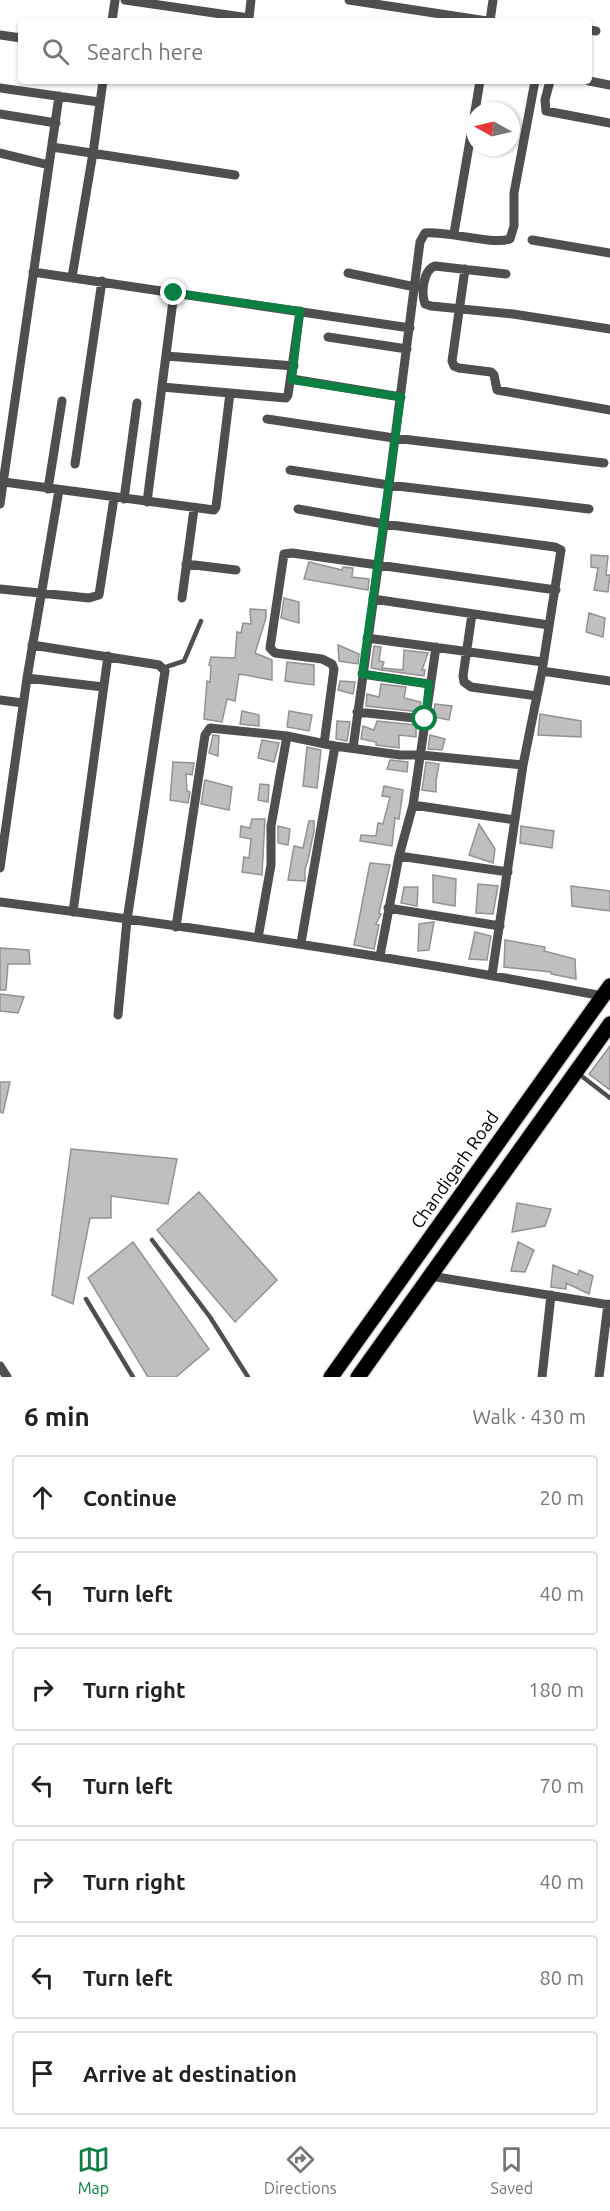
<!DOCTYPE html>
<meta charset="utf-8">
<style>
:root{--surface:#fff;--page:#f6f6f6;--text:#222;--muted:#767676;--line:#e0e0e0;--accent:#0b8043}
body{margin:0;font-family:Ubuntu,sans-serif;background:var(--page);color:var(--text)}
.compass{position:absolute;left:466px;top:102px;width:54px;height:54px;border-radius:50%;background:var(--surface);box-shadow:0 2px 4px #0004;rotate:278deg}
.stop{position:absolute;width:18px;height:18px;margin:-14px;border:4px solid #0b8043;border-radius:50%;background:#fff}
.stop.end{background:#0b8043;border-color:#fff;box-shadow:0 2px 6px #0008}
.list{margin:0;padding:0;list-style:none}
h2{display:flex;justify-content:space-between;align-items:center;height:78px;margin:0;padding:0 24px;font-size:26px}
h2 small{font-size:20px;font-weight:400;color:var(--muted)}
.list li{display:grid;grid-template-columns:39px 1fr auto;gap:18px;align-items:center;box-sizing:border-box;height:84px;margin:0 12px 12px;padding:0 12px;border:2px solid var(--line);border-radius:6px}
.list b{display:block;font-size:22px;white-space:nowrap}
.list em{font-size:20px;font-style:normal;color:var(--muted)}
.icon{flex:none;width:33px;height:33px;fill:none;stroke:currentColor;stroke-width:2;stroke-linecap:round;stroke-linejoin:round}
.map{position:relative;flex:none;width:610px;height:1377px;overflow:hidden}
.search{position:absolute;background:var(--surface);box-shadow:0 2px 4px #0004;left:18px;right:18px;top:18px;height:66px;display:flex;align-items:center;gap:15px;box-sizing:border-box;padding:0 21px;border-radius:6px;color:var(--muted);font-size:22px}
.sheet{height:750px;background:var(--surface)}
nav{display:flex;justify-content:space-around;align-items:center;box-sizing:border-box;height:84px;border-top:2px solid var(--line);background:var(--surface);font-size:16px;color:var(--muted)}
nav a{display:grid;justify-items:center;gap:3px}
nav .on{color:var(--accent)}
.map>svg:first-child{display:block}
</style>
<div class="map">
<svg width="610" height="1377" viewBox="0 0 610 1377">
<rect width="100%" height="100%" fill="#fff"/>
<path fill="#bfbfbf" stroke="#939393" stroke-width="1.5" d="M591 555 608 556 606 575H610L608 592 594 590 598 568 591 567Z
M309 562 342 570 343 567 353 568 352 577 369 579 368 590 304 579Z
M284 598 299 602V623L281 618Z
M250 609 266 610V618L255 653 272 660V680L239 674 235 701 227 699 222 722 204 719 207 681 210 682 211 666 209 665 211 657 235 658 237 632 241 633 243 623 251 624Z
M589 613 605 618 603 637 586 632Z
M338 645 359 654 358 664 339 661Z
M374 646 381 647 379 661 384 662 382 668 403 670 404 650 428 653 422 670H425L424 676 382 670V668V670L371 668Z
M287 662 314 665V685L285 681Z
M340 681 355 682 353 694 338 690Z
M381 684 406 687 404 698 421 702 420 712 366 706 367 694 379 697Z
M435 704 452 706 449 720 433 717Z
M242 711 259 715V726L240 724Z
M289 711 312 715 309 731 287 727Z
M540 714 581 721V737L538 735Z
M337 721 350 722 347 741 336 739Z
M377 721 416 725V737L399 735V748L376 745V742L361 739 363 726 374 730Z
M213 735 219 736 218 756 209 753Z
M430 735 445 739 442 750 428 749Z
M262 740 279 743 274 762 258 758Z
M307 747 321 750 317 788 303 786Z
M390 760 408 762 407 772 387 769Z
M173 762 194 763 192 775 186 774 187 791 190 792 188 803 170 800Z
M426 762 439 764 436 781V792L422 790Z
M205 780 232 787 229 810 201 804Z
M260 784 269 785 268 802 258 800Z
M384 786 403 790 399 819 395 818 392 846 360 841 361 835 376 836 378 823 383 824 390 797 382 796Z
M252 819H265L262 875 242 872 244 857 249 858 251 839 240 837 241 826 250 828Z
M309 821H314V831L308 860 305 869V881L288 880 294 846 303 848Z
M479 824 495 849 493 863 469 855Z
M278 826 290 829 288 845 278 843Z
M521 826 554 831 552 848 520 843Z
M370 863 390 865 379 913 381 914 376 924 379 925 374 949 354 945Z
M433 875 456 879 455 906 433 902Z
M478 884 498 886 493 914 476 913Z
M571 886 610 891V911L572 906Z
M404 887H418L417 906 401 903Z
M434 922 429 950 418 951 419 924Z
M475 932 491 936 487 960 469 959Z
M505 940 545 947 544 951 575 959 576 979 551 974V972L504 967Z
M0 948 29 950 30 964H8L6 990H0Z
M0 994 24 997 18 1013 0 1011Z
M610 1046V1090L589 1074Z
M0 1082H10L3 1113 0 1112Z
M71 1149 177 1159 168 1204 111 1196V1218H90L73 1304 52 1295Z
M199 1192 277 1280 235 1322 157 1230Z
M517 1203 551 1209 545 1226 512 1232Z
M133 1242 209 1349 176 1377H148L88 1278Z
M518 1242 534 1250 525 1272 511 1271Z
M553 1265 578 1275 579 1270 593 1276 589 1294 566 1283V1289L551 1287Z"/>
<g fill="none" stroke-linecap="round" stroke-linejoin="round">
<g stroke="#dbdbdb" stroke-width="18">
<path id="primary" d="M331 1377 610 986
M358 1377 610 1024"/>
</g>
<path stroke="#4f4f4f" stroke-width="4.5" d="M163 668 184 661 201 621
M579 1074 610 1098
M152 1240 210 1317 248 1377
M86 1299 133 1377"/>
<path stroke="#4f4f4f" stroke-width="9" d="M125 0 249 18 251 0
M349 0 487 21
M112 21 115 0
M490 21 493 0
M589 30 596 31
M0 35 21 38
M550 81 545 100 546 111 610 123
M589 81 610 85
M0 88 99 102
M475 111 480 81
M0 114 56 123
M52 147 235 175
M0 153 49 165
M454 233 475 111
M532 240 610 253
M465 269 452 361 454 366 459 368 491 372 494 375 497 390 610 410
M33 272 410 328
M348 273 415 287
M506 274 435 266C423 270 421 293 425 304L431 306 513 314 610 329
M72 277 93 153 103 81
M328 337 407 349
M166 356 294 366
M292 379 401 397
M162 387 230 393
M267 419 394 438 604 463
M75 464 102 281
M290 470 389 485 589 509
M4 482 214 510 216 507 230 393 286 398 288 395 300 311
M48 489 62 401
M124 499 137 403
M147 502 174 293
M0 504 59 96
M298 509 384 524 555 547 561 550 542 671 523 765 492 975
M186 564 236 570
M0 589 89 598 99 595 114 498
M182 598 194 509
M373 599 549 625
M472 614 463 676 464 682 471 687 537 696
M367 638 543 662
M32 645 153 664 159 665 165 671 127 920 118 1015
M542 671 610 681
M362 674 429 684
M27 678 103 687
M0 700 23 703
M357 712 425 719
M324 744 334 669 332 664 322 659 275 653 270 648 284 554 292 553 556 590
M353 748 384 524 420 242 425 233C449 231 491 245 510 239L514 226V193L535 81
M413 805 515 820
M399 856 508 872
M0 868 27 678 59 490
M0 902C202 928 403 958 603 996
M388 908 500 926
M73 912 108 656
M176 927 205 735 210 728 287 736 335 746 400 755H421L523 765
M258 938 271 865V826L287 736
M301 943 335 746
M380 956 399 856 413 805 436 647
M430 1276 610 1305
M0 1366 7 1377
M542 1377 551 1295
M599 1377 608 1304"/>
<use href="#primary" stroke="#000" stroke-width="15"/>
</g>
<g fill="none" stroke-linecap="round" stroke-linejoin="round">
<path stroke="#0b8043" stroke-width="8" d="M174 293 300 311 292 380 401 397 362 674 429 684 425 719"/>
</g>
<g text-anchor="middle" stroke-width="4.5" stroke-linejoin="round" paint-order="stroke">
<g font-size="18" fill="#000" stroke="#fff">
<text transform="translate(455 1170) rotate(-55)" y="6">Chandigarh Road</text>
</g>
</g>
</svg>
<svg class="compass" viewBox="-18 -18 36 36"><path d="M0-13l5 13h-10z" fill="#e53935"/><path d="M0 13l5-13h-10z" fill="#767676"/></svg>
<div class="stop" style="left:425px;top:719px"></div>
<div class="stop end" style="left:174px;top:293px"></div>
<div class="search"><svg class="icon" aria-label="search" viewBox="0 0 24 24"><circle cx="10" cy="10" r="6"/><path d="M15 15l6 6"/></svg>Search here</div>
</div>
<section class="sheet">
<h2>6 min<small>Walk · 430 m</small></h2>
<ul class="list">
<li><svg class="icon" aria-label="ahead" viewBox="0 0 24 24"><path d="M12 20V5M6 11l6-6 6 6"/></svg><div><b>Continue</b></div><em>20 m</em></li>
<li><svg class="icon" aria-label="left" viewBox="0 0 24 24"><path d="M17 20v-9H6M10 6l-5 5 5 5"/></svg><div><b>Turn left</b></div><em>40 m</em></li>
<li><svg class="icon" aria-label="right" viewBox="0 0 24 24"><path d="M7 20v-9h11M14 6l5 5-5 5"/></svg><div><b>Turn right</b></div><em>180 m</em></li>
<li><svg class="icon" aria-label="left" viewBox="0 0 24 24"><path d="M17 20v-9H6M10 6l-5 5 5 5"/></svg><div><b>Turn left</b></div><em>70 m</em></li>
<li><svg class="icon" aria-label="right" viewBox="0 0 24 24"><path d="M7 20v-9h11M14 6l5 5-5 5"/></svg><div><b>Turn right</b></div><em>40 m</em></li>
<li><svg class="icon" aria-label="left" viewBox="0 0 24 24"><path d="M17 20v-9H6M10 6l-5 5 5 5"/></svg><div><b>Turn left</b></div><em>80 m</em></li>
<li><svg class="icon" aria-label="arrive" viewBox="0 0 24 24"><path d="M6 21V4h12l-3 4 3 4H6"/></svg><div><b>Arrive at destination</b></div></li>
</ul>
</section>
<nav>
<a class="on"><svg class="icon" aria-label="map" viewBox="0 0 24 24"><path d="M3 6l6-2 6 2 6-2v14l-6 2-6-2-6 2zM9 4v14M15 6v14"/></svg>Map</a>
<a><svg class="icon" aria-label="directions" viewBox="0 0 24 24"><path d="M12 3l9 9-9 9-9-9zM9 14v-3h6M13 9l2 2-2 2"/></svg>Directions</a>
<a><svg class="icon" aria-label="saved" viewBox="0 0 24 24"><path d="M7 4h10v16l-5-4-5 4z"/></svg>Saved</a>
</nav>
